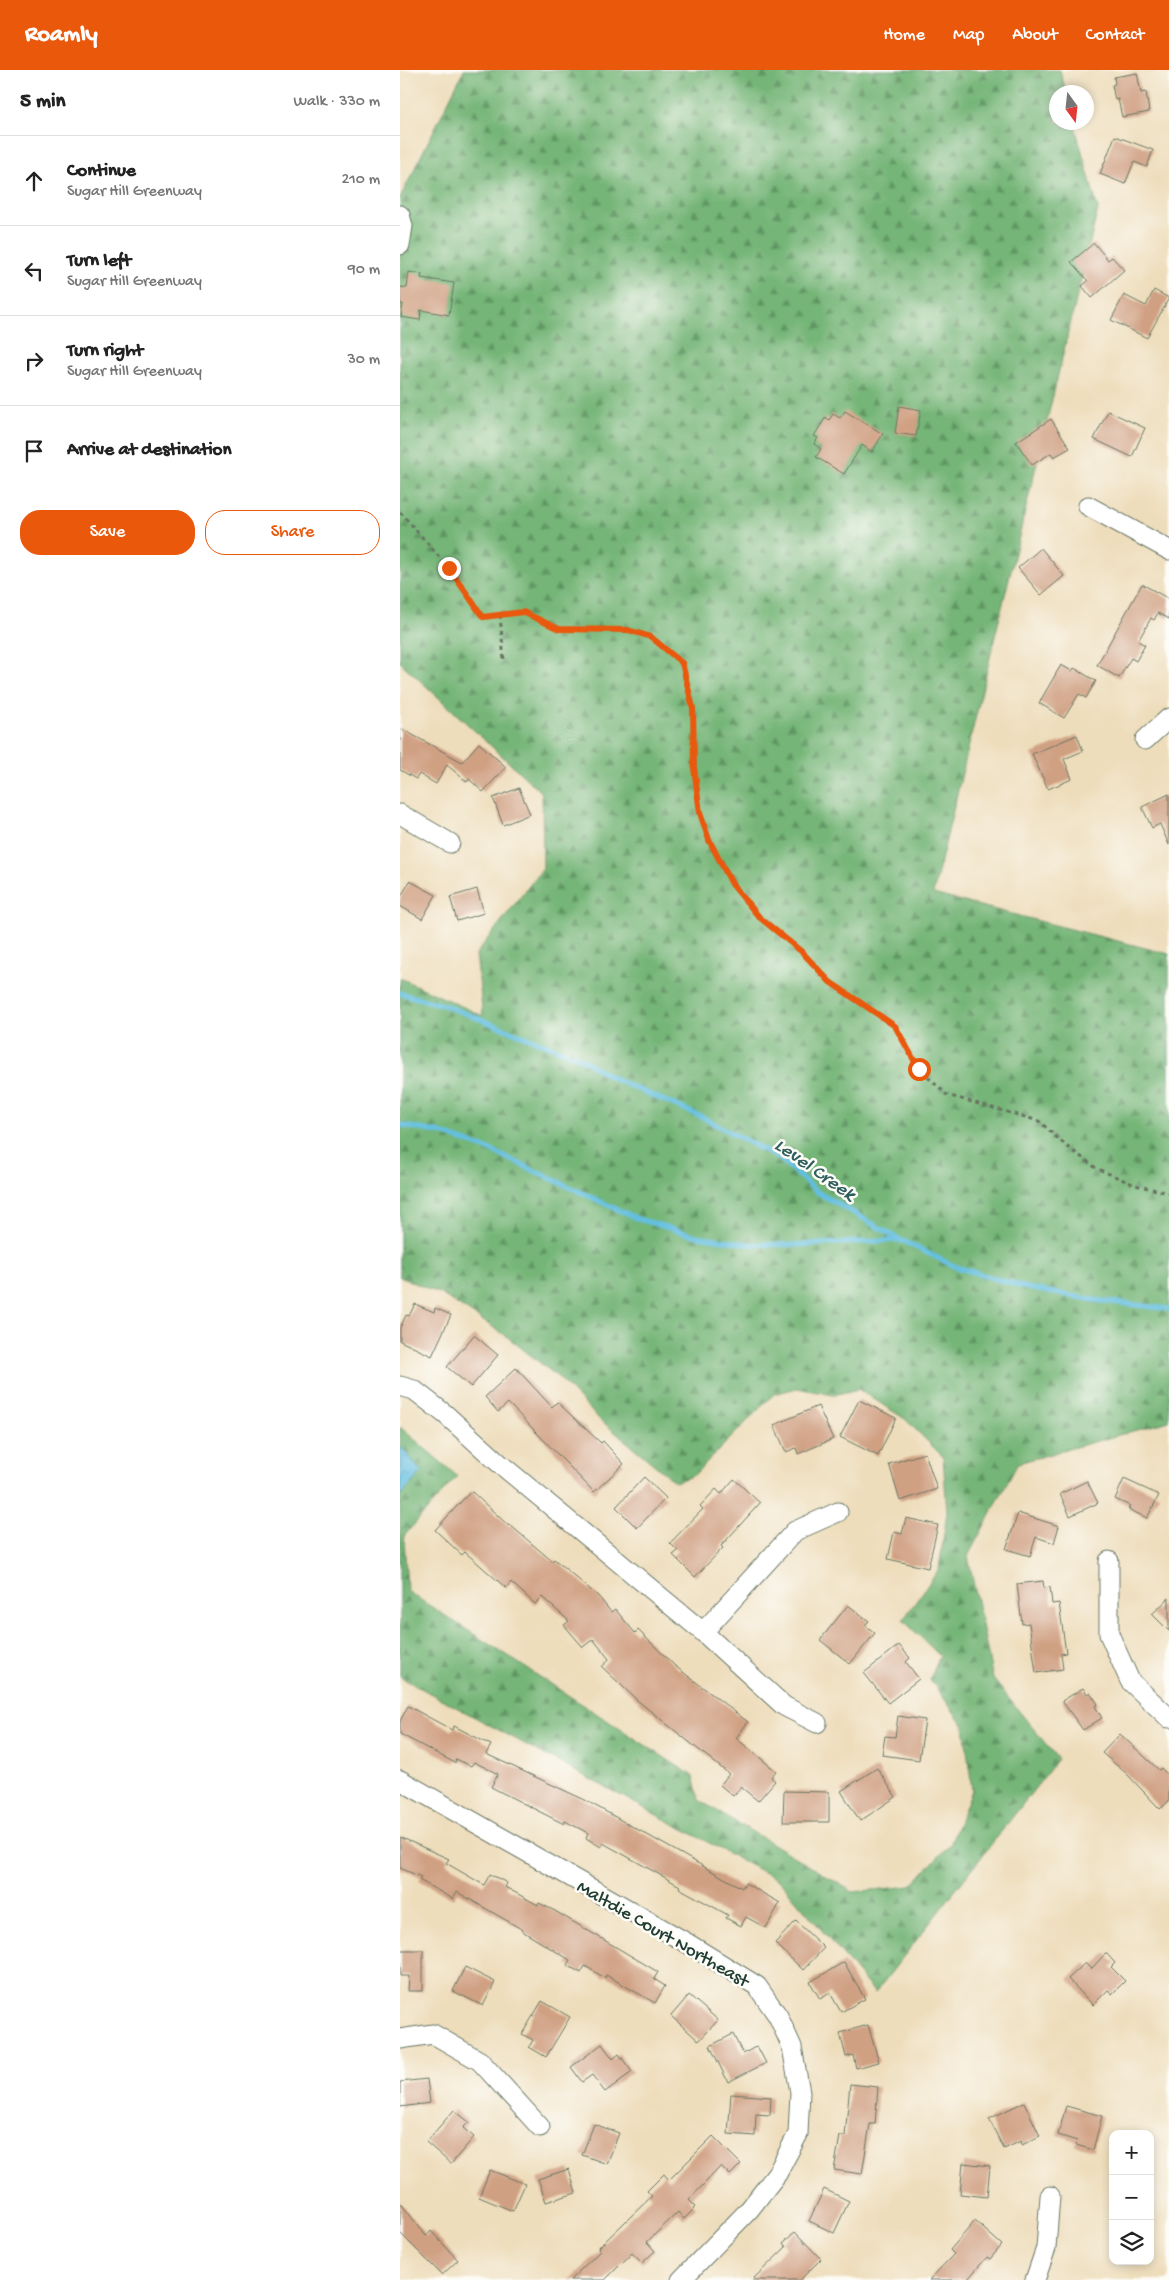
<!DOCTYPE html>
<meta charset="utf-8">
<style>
:root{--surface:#fff;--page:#f2f2f2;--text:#222;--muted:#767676;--line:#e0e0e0;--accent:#ea580c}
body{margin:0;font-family:"Gochi Hand",sans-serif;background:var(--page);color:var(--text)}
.controls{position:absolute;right:15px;bottom:15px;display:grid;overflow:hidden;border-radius:10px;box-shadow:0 2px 8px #0003}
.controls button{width:45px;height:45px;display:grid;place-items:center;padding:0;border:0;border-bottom:1px solid var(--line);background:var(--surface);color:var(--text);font:25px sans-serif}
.compass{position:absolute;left:649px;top:15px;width:45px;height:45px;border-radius:50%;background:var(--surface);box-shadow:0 2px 8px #0003;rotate:165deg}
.stop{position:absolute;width:15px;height:15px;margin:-11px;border:4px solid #ea580c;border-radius:50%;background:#fff}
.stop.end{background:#ea580c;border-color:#fff;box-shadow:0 1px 5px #0008}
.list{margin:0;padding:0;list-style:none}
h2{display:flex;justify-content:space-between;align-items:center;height:65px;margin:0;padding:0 20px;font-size:21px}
h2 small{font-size:16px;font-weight:400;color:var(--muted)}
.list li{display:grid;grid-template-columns:32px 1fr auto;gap:15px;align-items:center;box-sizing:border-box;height:90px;padding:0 20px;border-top:1px solid var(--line)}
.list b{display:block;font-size:19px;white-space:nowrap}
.list p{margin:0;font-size:16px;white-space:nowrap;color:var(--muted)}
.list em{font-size:16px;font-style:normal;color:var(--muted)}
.actions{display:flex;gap:10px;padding:15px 20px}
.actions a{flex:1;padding:11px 0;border:1px solid var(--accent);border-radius:20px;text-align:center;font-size:18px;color:var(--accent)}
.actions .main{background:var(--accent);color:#fff}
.icon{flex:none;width:28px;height:28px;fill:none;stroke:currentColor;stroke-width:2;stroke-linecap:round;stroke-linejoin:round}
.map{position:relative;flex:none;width:769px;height:2210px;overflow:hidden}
header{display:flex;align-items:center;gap:30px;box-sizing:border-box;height:70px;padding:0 25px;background:var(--accent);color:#fff}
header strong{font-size:24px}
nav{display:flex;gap:28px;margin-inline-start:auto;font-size:18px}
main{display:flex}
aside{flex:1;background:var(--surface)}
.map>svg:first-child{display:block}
</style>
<header>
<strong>Roamly</strong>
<nav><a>Home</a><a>Map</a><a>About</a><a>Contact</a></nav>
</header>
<main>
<aside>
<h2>5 min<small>Walk · 330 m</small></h2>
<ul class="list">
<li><svg class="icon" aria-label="ahead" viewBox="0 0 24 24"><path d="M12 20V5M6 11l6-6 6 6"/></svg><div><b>Continue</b><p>Sugar Hill Greenway</p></div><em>210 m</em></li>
<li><svg class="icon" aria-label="left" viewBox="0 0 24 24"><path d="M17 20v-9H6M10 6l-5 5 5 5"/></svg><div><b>Turn left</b><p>Sugar Hill Greenway</p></div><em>90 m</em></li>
<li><svg class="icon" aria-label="right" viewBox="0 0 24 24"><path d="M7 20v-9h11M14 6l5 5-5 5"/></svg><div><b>Turn right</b><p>Sugar Hill Greenway</p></div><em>30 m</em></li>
<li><svg class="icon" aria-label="arrive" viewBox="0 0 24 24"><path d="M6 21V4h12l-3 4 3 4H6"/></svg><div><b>Arrive at destination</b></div></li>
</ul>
<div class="actions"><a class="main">Save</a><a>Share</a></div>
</aside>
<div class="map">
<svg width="769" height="2210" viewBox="0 0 769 2210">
<defs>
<pattern id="forest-firs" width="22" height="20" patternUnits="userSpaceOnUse" patternTransform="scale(1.25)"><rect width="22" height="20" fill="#74b577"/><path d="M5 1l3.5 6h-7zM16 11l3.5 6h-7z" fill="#5f9462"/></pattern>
<pattern id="water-ripples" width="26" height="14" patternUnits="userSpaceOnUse" patternTransform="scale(1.25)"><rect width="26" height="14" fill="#64bfe1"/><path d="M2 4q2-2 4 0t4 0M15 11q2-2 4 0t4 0" fill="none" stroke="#529cb7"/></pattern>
</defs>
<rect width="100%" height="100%" fill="#fdfcf7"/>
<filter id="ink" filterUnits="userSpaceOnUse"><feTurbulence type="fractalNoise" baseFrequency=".02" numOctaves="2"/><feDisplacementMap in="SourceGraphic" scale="10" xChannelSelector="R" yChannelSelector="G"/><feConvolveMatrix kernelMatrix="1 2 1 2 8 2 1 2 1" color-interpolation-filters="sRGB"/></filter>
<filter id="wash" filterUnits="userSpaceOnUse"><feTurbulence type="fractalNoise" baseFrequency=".0096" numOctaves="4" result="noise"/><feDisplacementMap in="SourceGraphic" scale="20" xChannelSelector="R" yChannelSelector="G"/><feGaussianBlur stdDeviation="1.12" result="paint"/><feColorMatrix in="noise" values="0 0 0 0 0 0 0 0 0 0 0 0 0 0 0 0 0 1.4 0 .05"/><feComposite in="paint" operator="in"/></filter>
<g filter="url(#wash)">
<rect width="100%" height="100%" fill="#edb"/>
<path fill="url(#forest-firs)" stroke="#4a7956" d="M64 0H660L666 22H656V52L674 53 698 139 533 824 769 884V1351L618 1393 568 1486 593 1609 658 1689 475 1923 380 1811 0 1607V1357L57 1406 4 1466 7 1521 293 1706 299 1730 453 1822 511 1816 551 1773 572 1720 564 1656 530 1609 540 1586 503 1550 539 1499 547 1442 543 1387 505 1349 458 1319 433 1325 397 1318 374 1324 294 1405 275 1412 198 1348 158 1307 105 1265 41 1224 0 1207V908L83 946 76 884 143 798 142 723 0 592V128Z"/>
<path fill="url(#water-ripples)" stroke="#427e8a" d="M0 1376 22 1402 0 1426Z"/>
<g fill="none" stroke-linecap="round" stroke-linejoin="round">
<path stroke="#64bfe1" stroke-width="5" d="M0 923 46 936 180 988 214 1009 300 1046 380 1089 417 1122 501 1170 556 1197 627 1218 694 1230 769 1239
M0 1055 41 1063 90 1080 238 1149 297 1166 348 1174 399 1175 501 1170"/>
</g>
<g id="blocks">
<path fill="#d0a083" d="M737 3 741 23 746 22 749 42 722 47 718 29 715 30 712 15 715 14 714 7Z
M715 66 753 80 747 97 734 92 725 114 700 104Z
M694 173 708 190 712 187 724 200 692 228 682 216 688 211 671 192Z
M9 202 22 204 21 208 54 213 49 245 21 240 20 250 1 247 3 234H0V217L7 218Z
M754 220 769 228 747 268 711 250 724 225 746 236Z
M499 336 521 340 516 366 495 363Z
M445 341 483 364 472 382 462 375 444 404 416 387 421 379 414 374 418 368 414 366 426 347 429 350 433 344 440 348Z
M708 341 745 358 732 387 694 369Z
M651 349 670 378 654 387 651 383 632 395 616 372Z
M641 478 664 506 641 525 618 498Z
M742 514 769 529V549L758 543 754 550 751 548 738 571 745 575 736 591 731 588 719 608 697 595Z
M661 595 672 601 674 598 696 611 686 628 679 624 664 648 639 633Z
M0 658 62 692 79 673 106 697 83 722 69 709 67 712 47 695 36 714 19 704 16 709 0 700Z
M677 665 683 681 664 689 672 709 648 719 632 684Z
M119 718 130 744 103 755 93 728Z
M769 724V775L760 754 752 758 742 737Z
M10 811 36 825 22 849 0 836V828Z
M77 819 84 843 57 851 50 827Z
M15 1234 34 1242 35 1238 51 1245 32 1286 0 1271V1258L6 1245 9 1246Z
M74 1265 98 1285 71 1317 47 1297Z
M116 1298 152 1337 157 1332 201 1373 203 1371 224 1394 194 1422 108 1333 98 1342 85 1327Z
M459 1330 496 1348 478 1386 440 1367Z
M418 1336 433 1369 398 1384 396 1378 386 1382 374 1355Z
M525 1383 537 1419 500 1431 489 1394Z
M244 1407 266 1428 237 1458 216 1437Z
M334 1409 360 1433 321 1476 323 1478 295 1507 273 1485 278 1481 270 1473 303 1439 300 1436 316 1419 321 1424Z
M724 1409 759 1425 747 1448 728 1439 730 1436 715 1429Z
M687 1411 698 1433 670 1446 660 1424Z
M71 1421 109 1456 110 1455 152 1491 154 1489 198 1526 211 1542 215 1539 235 1563 238 1560 275 1596 348 1652 336 1668 376 1701 371 1707 375 1711 358 1731 341 1717 333 1726 320 1715 329 1704 238 1631 202 1597 209 1589 193 1569 183 1577 164 1555 169 1551 142 1527 135 1534 111 1512 106 1518 65 1482 62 1485 35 1460Z
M618 1443 659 1456 654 1473 636 1467 630 1486 606 1479Z
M506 1448 538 1455 528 1498 488 1489 494 1462 502 1464Z
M643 1511 644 1518 650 1517 652 1534 659 1533 666 1583 661 1584 663 1599 636 1603 629 1553 622 1554 617 1514Z
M769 1528V1561L752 1544Z
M448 1535 469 1551 465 1555 475 1563 450 1594 420 1570Z
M499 1575 510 1588 506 1592 519 1609 488 1633 464 1603Z
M683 1618 687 1624 690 1622 698 1634 695 1636 702 1648 683 1660 662 1631Z
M8 1636 52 1660 54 1656 91 1675 86 1684 185 1730 342 1818 345 1813 380 1833 366 1858 346 1847 341 1856 326 1848 328 1845 279 1818 280 1816 203 1773 201 1777 186 1768 188 1763 165 1751 164 1754 91 1717 98 1704 74 1692 71 1696 56 1689 55 1693 0 1664V1651Z
M498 1646 525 1650 519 1690 482 1685 485 1666 495 1667Z
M720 1664 759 1700 761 1698 769 1706V1731L760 1739 726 1703 702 1683Z
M477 1698 496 1727 460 1751 441 1721Z
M384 1721 429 1722V1752H383Z
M0 1767 49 1789 46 1793 84 1815 90 1804 107 1813 105 1817 138 1835 139 1833 155 1841 258 1902 254 1909 265 1916 255 1933 206 1905 205 1908 185 1896 181 1903 167 1895 170 1890 122 1861 123 1860 57 1822 53 1829 19 1810 21 1807 0 1798Z
M396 1851 424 1878 403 1900 375 1873Z
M0 1880H23V1921H8L9 1906H0Z
M706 1883 715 1893 711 1897 725 1911 712 1924 708 1920 693 1935 668 1909 685 1893 691 1899Z
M444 1892 465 1929 441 1942 430 1923 420 1929 410 1912Z
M65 1897 95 1912 83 1936 53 1921Z
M289 1925 318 1950 299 1971 271 1946Z
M142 1931 170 1947 146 1987 129 1977 133 1970 122 1964Z
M468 1955 479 1992 456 1998 453 1985 446 1987 440 1963Z
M333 1964 343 1984 357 1976 366 1993 328 2012 310 1976Z
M202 1974 213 1989 219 1984 232 2002 205 2022 192 2005 182 2012 171 1997Z
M27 2009 30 2033 0 2037V2012Z
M450 2014 478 2017 475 2054H470L462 2104 434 2100 440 2066H445Z
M331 2024 371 2027 370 2045 356 2044 355 2066 328 2064Z
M624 2032 640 2066 622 2075 621 2071 604 2079 589 2049Z
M666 2036 702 2046 693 2080 676 2075 677 2071 658 2065Z
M54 2040 69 2052 63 2058 74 2067 51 2094 26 2072Z
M194 2054 219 2063 207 2094 182 2085Z
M313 2066 341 2094 330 2105 321 2096 289 2130 296 2137 284 2149 278 2142 247 2172 255 2181 242 2193 232 2183 205 2210H170L200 2181 198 2178 252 2126 247 2121 264 2104 269 2110Z
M563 2093 590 2096 587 2127 560 2124Z
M169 2099 176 2123 146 2132 138 2109Z
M90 2100 125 2114 113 2141 79 2127Z
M424 2119 449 2131 434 2163 409 2151Z
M0 2132 26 2166 31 2161 58 2190 42 2205 0 2163Z
M575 2151 602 2175 590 2189 587 2187 567 2210H529L554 2184 550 2180Z
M395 2162 421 2189 400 2210H352L386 2177 383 2173Z"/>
</g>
</g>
<g filter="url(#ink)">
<use href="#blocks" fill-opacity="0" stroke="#677563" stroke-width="1"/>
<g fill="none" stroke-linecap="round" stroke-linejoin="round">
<g stroke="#677563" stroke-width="21">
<path id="minor" d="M0 145 3 156 0 175
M688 436 769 480
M745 670 769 648
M0 744 50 773
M0 1316 14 1320 45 1344 99 1393 303 1562 384 1636 417 1653
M709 1491V1564L730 1611 769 1648
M303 1562 395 1461 438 1442
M0 1710 287 1873 357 1916 378 1946 392 1977 400 2022 398 2064 377 2104 349 2140 281 2210
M0 1969 33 1964 80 1991 140 2057
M635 2210 646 2178 650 2126"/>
</g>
<path stroke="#677563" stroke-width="3" stroke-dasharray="4 4" stroke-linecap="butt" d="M0 442 49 498 83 547 123 542 159 559 228 560 251 567 282 593 293 638 294 698 300 743 309 770 332 813 359 847 401 881 430 912 495 956 519 999 547 1025 639 1051 665 1075 696 1098 735 1115 769 1123
M100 545 104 591"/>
<use href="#minor" stroke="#fff" stroke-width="19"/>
</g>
</g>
<g fill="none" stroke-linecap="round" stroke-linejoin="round" filter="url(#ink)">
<path stroke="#ea580c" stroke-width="6" d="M49 498 83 547 123 542 159 559 228 560 251 567 282 593 293 638 294 698 300 743 309 770 332 814 359 847 402 882 430 912 495 956 519 999"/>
</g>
<g text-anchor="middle" stroke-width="5" stroke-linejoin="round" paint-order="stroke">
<g font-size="19" fill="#1f3d34" stroke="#fdfcf7">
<text transform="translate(264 1862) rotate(30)" y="7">Maltdie Court Northeast</text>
</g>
<g font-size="20" font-style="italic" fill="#305e5f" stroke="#fdfcf7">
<text transform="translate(416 1098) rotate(35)" y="7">Level Creek</text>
</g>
</g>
</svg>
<div class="controls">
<button>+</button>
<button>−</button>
<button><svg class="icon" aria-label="layers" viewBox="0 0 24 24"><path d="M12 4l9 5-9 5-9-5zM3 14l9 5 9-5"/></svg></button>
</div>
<svg class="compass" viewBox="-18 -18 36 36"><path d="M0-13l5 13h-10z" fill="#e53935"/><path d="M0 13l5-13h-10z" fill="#767676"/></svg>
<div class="stop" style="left:519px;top:999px"></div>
<div class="stop end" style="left:49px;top:498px"></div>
</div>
</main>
